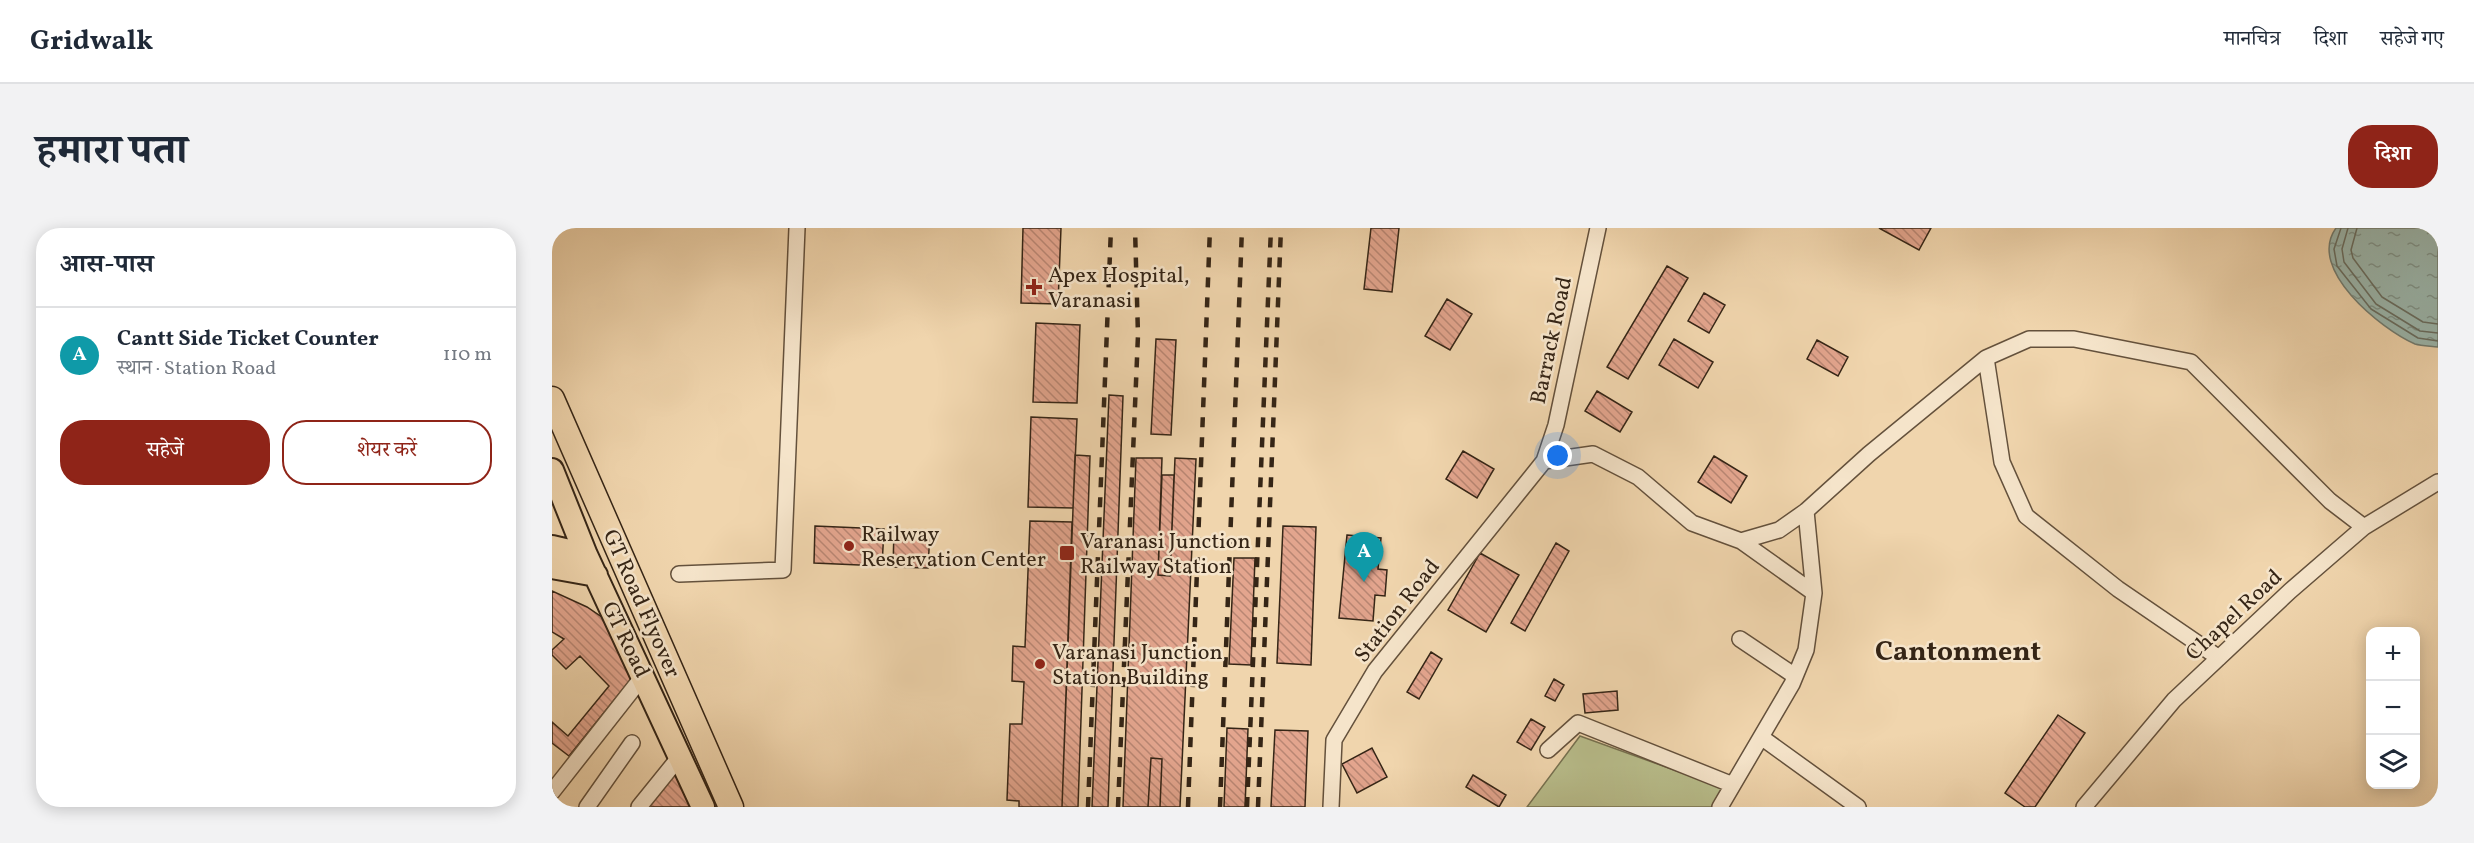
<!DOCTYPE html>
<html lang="hi">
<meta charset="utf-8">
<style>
:root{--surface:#fff;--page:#f2f2f3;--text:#1f2937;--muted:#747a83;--line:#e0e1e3;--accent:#8f2418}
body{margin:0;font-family:Vollkorn,"Noto Serif Devanagari",serif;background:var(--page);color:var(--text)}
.controls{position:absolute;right:18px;bottom:18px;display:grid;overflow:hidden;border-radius:12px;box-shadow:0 3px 15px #0003}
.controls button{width:54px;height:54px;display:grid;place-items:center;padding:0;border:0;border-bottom:2px solid var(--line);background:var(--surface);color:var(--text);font:30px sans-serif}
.you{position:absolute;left:1006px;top:228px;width:21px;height:21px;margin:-15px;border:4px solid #fff;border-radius:50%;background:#1a73e8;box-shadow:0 0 0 9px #1a73e833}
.badge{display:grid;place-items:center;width:39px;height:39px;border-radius:50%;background:var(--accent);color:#fff;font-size:20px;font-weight:700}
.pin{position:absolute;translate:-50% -50px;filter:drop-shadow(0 2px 3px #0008)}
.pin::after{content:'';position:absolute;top:32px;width:21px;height:18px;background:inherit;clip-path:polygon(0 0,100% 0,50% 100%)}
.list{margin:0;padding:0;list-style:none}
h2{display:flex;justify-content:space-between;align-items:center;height:78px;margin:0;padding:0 24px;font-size:26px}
h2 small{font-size:20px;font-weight:400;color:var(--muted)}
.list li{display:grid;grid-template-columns:39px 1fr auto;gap:18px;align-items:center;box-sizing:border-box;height:96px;padding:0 24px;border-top:2px solid var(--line)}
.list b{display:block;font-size:22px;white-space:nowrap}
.list p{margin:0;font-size:20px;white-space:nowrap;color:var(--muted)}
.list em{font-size:20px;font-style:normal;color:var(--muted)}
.actions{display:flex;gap:12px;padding:18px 24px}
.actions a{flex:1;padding:14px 0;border:2px solid var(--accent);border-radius:24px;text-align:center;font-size:21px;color:var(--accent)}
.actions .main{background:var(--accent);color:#fff}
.icon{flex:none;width:33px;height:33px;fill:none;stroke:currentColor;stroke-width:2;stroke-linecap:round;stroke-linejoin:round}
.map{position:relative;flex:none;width:1886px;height:579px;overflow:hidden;border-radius:24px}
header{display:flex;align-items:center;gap:36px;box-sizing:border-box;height:84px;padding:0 30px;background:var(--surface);border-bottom:2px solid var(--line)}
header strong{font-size:28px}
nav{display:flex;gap:33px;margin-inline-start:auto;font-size:21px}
.intro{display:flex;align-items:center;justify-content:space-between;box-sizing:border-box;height:144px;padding:0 36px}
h1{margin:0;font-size:42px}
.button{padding:15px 27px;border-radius:24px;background:var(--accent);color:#fff;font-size:21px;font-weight:700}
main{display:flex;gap:36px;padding:0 36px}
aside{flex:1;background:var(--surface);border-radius:24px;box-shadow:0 3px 15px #0003}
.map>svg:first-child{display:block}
</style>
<header>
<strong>Gridwalk</strong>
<nav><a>मानचित्र</a><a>दिशा</a><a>सहेजे गए</a></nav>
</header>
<div class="intro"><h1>हमारा पता</h1><a class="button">दिशा</a></div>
<main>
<aside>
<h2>आस-पास<small></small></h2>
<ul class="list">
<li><span class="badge" style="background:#0f9aa8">A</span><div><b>Cantt Side Ticket Counter</b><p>स्थान · Station Road</p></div><em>110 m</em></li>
</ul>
<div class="actions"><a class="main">सहेजें</a><a>शेयर करें</a></div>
</aside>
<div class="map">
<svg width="1886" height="579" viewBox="0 0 1886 579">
<defs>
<pattern id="water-ripples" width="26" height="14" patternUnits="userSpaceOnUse" patternTransform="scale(1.5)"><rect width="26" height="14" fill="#9bb8af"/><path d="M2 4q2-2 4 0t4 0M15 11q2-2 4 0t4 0" fill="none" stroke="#7f958d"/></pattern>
<pattern id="building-back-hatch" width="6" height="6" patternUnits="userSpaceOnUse" patternTransform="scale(1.5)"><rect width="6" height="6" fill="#e3a58e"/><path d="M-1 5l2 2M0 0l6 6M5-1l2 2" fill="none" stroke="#b98673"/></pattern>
</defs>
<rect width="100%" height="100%" fill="#f0d5ad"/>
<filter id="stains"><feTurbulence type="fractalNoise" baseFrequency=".00333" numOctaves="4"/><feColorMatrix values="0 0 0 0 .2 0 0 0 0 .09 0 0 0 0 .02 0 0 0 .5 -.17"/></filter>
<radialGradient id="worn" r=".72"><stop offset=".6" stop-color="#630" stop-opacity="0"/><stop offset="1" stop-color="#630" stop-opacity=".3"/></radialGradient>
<path fill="#b8bd8b" stroke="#767150" stroke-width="1.5" d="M1028 508 1172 560 1162 579H975Z"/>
<path fill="url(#water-ripples)" stroke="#727d72" stroke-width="1.5" d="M1784 0H1886V119C1879 118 1870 118 1863 116 1829 101 1754 41 1784 0Z"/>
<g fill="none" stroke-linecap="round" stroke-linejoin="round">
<path stroke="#686e62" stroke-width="1.5" d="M1789 0 1782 21 1785 38 1819 81 1866 110 1886 113
M1796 0 1790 21 1792 34 1824 76 1868 103 1886 105
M1805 0 1799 22 1801 30 1830 69 1871 94 1886 96"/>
</g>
<path fill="url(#building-back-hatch)" stroke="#352516" stroke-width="1.5" d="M471 0H509L506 76 469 75Z
M819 0H847L840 64 812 61Z
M1327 0H1379L1367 22Z
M1115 38 1136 50 1076 151 1055 139Z
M1152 65 1173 77 1157 105 1136 93Z
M895 71 920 86 898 122 873 108Z
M484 95 528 97 525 175 481 174Z
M604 111 624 112 619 207 599 206Z
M1122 111 1161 134 1146 160 1107 137Z
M1265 112 1296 129 1286 148 1255 131Z
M1045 163 1080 184 1068 204 1033 183Z
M557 167 571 168 556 579H540Z
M479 189 525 191 521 280 476 279Z
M911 223 942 241 925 270 894 251Z
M523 227 538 228 526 579H510Z
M1162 228 1195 248 1179 275 1146 254Z
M584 230H610L606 347 618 348 623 230 644 231 628 579H608L610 531 599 530 596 579H571Z
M610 247H622L618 348 606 347Z
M478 293 520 294 510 579H467V573L455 572 458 496H470L472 454 460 453 461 418 473 419Z
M263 298 332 301 330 338 262 335Z
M731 298 764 299 759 437 725 435Z
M342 303 378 304 376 340 341 339Z
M795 307 829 310 826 341 835 342 833 368 823 367 821 393 787 390Z
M1004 315 1017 323 973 403 959 395Z
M928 325 967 347 934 404 896 382Z
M682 330H703L699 437 677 436Z
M0 363 35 379 57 394 84 445 17 528 0 515V494L16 508 57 458 28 428 14 441 0 427V422L12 411 0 404Z
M879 424 890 431 867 471 855 464Z
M1002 451 1012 457 1003 473 993 468Z
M1065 463 1066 482 1033 485 1031 466Z
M1506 487 1533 505 1483 579H1473L1453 565Z
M979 491 993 499 979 522 965 514Z
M675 500 696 501 693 579H672Z
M723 502 756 503 753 579H719Z
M820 520 835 549 805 565 790 536Z
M599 530 610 531 608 579H596Z
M122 546 140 558 142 579H97Z
M921 547 954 567 947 579 914 559Z"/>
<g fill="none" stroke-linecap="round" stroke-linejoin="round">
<g stroke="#64513c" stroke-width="18">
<path id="minor" d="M1434 130 1477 111H1522L1639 134 1778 273 1812 299
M992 233 1041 226 1086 249 1140 295 1189 313 1227 302 1254 283 1317 226 1434 130 1450 234 1474 288 1566 361 1667 430
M1189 313 1262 365
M127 346 231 342 245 0
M1188 411 1243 448
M1209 509 1306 579
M996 522 1026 495 1181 557
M0 564 92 447
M35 579 80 515
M87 579 129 527
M779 579 782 512 823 443 992 233 1004 197 1046 0
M1168 579 1240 456 1254 422 1262 365 1254 283
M1532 579 1622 472 1738 363 1812 299 1886 254"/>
</g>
<g stroke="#352516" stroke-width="26">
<path id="primary" d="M0 242 34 327 151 579
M0 319 34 327
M0 339 44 347"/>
</g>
<g stroke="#352516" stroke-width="27">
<path id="trunk" d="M0 171 179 579"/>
</g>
<use href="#minor" stroke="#f5e4ca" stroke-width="15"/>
<use href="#primary" stroke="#f0d5ad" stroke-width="22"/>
<use href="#trunk" stroke="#f0d5ad" stroke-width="24"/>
<path stroke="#352516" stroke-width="4.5" stroke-dasharray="10 10" stroke-linecap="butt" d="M536 579 559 0
M566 579 586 107 583 0
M636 579 658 0
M668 579 690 0
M695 579 719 0
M706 579 729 0"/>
</g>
<g fill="#8f2418" stroke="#f5e4ca" stroke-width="2">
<path d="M479 50h6v6h6v6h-6v6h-6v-6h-6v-6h6z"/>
<circle cx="297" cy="318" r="6"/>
<rect x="507" y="317" width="16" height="16" rx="3"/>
<circle cx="488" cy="436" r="6"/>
</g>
<g text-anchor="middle" stroke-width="5" stroke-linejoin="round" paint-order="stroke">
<g font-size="22" fill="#352516" stroke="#f5e4ca" text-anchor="start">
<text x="496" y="54">Apex Hospital,<tspan x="496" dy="25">Varanasi</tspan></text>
<text x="309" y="313">Railway<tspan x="309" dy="25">Reservation Center</tspan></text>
<text x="528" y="320">Varanasi Junction<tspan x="528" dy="25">Railway Station</tspan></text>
<text x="500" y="431">Varanasi Junction<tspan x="500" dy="25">Station Building</tspan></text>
</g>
<g font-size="22" fill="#352516" stroke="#f5e4ca">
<text transform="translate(998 112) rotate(-78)" y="8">Barrack Road</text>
<text transform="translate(91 375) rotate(66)" y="8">GT Road Flyover</text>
<text transform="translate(844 382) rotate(-52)" y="8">Station Road</text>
<text transform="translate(1681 386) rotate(-43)" y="8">Chapel Road</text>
<text transform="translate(75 411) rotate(64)" y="8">GT Road</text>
</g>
<g font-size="28" font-weight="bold" fill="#352516" stroke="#f5e4ca">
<text x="1406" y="432">Cantonment</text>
</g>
</g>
<rect width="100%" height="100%" filter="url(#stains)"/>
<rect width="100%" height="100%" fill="url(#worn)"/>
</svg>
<div class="controls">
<button>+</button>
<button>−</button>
<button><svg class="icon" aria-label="layers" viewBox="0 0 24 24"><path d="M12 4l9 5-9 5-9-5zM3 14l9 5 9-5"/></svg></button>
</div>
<div class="you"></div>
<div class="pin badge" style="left:812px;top:354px;background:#0f9aa8">A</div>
</div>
</main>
